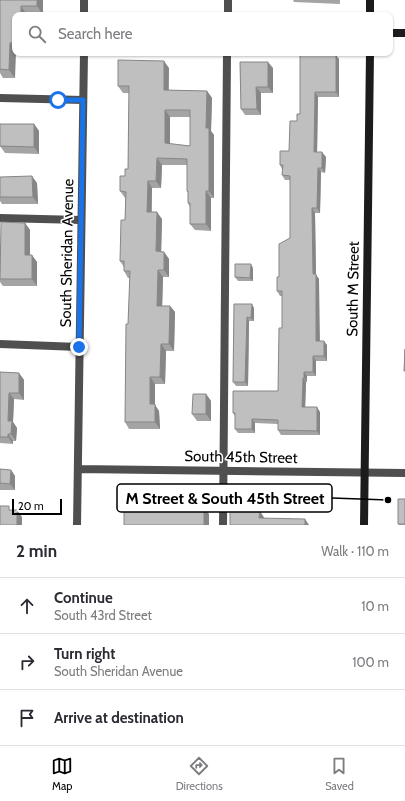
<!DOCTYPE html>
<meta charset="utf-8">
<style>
:root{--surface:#fff;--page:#f7f7f7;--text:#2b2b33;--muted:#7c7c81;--line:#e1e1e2;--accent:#000}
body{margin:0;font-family:Cabin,sans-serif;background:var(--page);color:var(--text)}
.scale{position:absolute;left:12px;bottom:10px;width:50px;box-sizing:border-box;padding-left:4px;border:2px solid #000;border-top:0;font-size:11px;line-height:14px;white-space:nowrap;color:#000;-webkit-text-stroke:3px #fff;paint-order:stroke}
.stop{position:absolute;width:12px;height:12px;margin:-9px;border:3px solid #1a73e8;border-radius:50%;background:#fff}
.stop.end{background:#1a73e8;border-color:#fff;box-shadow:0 1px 4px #0008}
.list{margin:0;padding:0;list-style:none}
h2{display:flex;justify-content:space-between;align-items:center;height:52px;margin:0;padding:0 16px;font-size:17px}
h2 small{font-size:13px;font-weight:400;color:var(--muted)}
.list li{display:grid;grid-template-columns:26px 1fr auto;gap:12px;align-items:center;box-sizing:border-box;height:56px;padding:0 16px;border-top:1px solid var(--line)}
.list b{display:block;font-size:15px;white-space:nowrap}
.list p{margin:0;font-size:13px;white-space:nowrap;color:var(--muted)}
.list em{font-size:13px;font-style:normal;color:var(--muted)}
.icon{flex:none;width:22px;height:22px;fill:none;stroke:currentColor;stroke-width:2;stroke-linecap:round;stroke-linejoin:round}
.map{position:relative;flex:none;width:405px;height:525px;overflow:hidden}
.search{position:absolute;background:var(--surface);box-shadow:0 1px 3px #0004;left:12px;right:12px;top:12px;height:44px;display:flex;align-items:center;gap:10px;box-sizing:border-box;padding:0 14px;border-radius:8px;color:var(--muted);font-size:15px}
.sheet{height:220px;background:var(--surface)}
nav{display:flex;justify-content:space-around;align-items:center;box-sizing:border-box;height:56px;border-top:1px solid var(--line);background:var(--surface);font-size:11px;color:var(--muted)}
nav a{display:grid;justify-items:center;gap:2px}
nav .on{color:var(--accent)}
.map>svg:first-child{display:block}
</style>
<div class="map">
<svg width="405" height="525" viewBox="0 0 405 525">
<rect width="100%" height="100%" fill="#fff"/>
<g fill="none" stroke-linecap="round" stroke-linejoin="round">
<path stroke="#4f4f4f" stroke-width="8" d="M228 15V0
M0 218 81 220
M223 525 227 53"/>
<path stroke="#4f4f4f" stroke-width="8" d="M84 15V0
M0 98 83 100
M0 344 79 347
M78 469 405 473
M77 525 84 53"/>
<path stroke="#1c1c1c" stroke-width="8" d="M370 15V0
M390 33H405
M364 525 370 53"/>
</g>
<path fill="#a4a4a4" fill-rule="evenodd" d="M0 0H43V15H15V78H3L0 73Z
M293 0H340V4L294 2Z
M339 59V97H318L317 152 326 157 325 173 321 172 320 213H315L316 275 319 279V341L327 345V361H316V376H307V382H306L305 407 320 412V435H281L278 430V424L255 423V433H238L235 429V416L233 413 278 391 282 328V296H280L277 291 279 277 290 238V180H285L282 175V169L280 165 289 151 300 114Z
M240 62 273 68V93H261V115H245L241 109Z
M169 68V90L207 91 212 98 211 131 214 135V198H211V231L195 230 190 224V207L188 203V193L187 191V165H162L161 188H152V212L162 219 161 252H164L169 259V277H163L162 306H170L175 312 174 351H166L165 384H155V405L159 411 160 429H129L125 422 130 278H128L124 271V267L120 261 125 220V198L120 191 125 176 128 169 129 93H123L118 86ZM170 117H190V146L170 144Z
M34 124 39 131V154L5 153 0 146Z
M0 177 37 183 38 204H2L0 201Z
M25 223 30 230V255L37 262V286H3L0 282V255Z
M253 268V281H238L235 277Z
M234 304 254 308V321H249L248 386H236L233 382Z
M0 372 19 373 24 380V400L14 399 13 422 17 428 16 441H13V444L0 443Z
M206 394 211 401V421H197L192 414Z
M0 469 11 470 15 476V490H0Z
M405 499V525H399L398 524Z"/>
<path fill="#868686" d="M37 0H43V15L37 6Z
M21 6 27 15H21Z
M10 43 15 49V53H16L15 78 9 70Z
M336 55 339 59V97L336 92Z
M164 61 169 68 168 97 164 90Z
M268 62 273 68V93L268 87Z
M256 87 261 93V115L257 109Z
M207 91 212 98 211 131 214 135V198L209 191 206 128Z
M315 92 318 97 317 156 314 152Z
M165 110 170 117V150L165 143Z
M34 124 39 131V154L34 147Z
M322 152 326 157 325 173 322 168Z
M157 158 162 165 161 188 156 181Z
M318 168 321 172 320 213 317 208Z
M32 176 37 183 38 204 33 197Z
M148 181 152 188 151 218 147 212Z
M206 191 211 198V231L206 224Z
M312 208 315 213 316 275 319 279 320 345 316 341 313 274Z
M157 212 162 219 161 258 156 251Z
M25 223 30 230V262L25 255Z
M164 252 169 259V277L164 270Z
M32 255 37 262V286L32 279Z
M251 264 253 268V281L250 278Z
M158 270 163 277 162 313 157 306Z
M252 304 254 308V321L251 318Z
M170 306 175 312 174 351 169 344Z
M247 317 249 321 248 386 245 382Z
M324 341 327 345V361L324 356Z
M161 344 166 351 165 384 160 377Z
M313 356 316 361V376L313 372Z
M304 372 307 376V382L304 378Z
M19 373 24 380V400L19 393Z
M150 377 155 384V405L159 411 160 429 155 422 150 404Z
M303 378 306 382 305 412 302 407Z
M9 393 14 399 13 422 17 428 16 441 11 434 8 421Z
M206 394 211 401V421L206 414Z
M317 407 320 412V435L317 431Z
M252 419 255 423V433L252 429Z
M8 434 13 441V444L8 437Z
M11 470 15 476V490L10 484Z
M204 507 209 514V525H204Z
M17 510 22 517V525H17Z
M260 511 265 519 259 518Z
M305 519 309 525H305Z"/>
<path fill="#bfbfbf" stroke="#868686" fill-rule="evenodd" d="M0 0H37V6H21V15H15V42L10 43 9 70 0 69Z
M300 54 336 55V92H315L314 152H322V168H318L317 208H312L313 274H316V341H324V356H313V372H304V378H303L302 407H317V431L278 430V420L252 419V429H235V413H233V391H278L279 328H282V291H277V277H279V244L290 238V176L282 175 283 165H280V151H289L290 121H297V114H300Z
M118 60 164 61V90L207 91 206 128H209V191H206V224H190V203H188V191H187V159L157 158 156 181H148L147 212H157L156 251 164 252V270H158L157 306H170L169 344H161L160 377H150V404H155V422H125L126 324H128L130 271H124V261H120L121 220H125L126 192 120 191V176H125V169H128L129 86H118ZM165 110H190V146L165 143Z
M240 62H268V87H256L257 109H241Z
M0 124H34V147L0 146Z
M32 176 33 197H0V177Z
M1 222 25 223V255H32V279H0Z
M235 264H251L250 278 235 277Z
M234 304H252L251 318 247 317 245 382H233Z
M405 349V371H404Z
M0 372 19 373V393H9L8 421H12L11 434H8V437H0Z
M193 394H206V414H192Z
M0 469 11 470 10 484 0 483Z
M398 499H405V524H398Z
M126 501H157V506H162V507H204V525H124V510H126Z
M230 505 247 506 246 510 260 511 259 518 305 519V525H230Z
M0 506H9V510H17V525H0Z"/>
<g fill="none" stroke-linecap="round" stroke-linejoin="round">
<path stroke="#1a73e8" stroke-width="5" d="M58 100H83L79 347"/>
</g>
<g text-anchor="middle" stroke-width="3" stroke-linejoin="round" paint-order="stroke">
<g font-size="15" fill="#000" stroke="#fff">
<text transform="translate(67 253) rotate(-89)" y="5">South Sheridan Avenue</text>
<text transform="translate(353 289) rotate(-89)" y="5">South M Street</text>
<text transform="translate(241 457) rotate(1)" y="5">South 45th Street</text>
</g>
</g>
<path fill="none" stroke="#000" stroke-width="1.5" d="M388 500L332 498"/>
<circle fill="#000" stroke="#fff" stroke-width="1.5" cx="388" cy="500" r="4"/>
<rect fill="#fff" stroke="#000" stroke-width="1.5" x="117" y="484" width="215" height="28" rx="4"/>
<g font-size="16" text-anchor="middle" font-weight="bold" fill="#000">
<text x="225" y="504">M Street &amp; South 45th Street</text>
</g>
</svg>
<div class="scale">20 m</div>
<div class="stop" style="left:58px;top:100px"></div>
<div class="stop end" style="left:79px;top:347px"></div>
<div class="search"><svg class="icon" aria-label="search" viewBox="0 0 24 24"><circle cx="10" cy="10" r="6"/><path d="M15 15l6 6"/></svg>Search here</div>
</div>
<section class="sheet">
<h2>2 min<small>Walk · 110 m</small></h2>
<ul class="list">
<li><svg class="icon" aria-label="ahead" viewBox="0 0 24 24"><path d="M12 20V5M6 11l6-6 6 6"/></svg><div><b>Continue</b><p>South 43rd Street</p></div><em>10 m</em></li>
<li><svg class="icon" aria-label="right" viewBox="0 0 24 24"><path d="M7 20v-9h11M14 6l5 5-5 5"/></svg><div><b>Turn right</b><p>South Sheridan Avenue</p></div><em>100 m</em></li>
<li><svg class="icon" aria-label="arrive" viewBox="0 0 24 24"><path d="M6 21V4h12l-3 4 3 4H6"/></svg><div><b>Arrive at destination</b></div></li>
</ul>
</section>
<nav>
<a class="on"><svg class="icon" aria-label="map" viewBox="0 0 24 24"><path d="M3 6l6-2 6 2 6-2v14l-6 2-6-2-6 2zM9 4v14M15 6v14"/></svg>Map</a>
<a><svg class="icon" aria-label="directions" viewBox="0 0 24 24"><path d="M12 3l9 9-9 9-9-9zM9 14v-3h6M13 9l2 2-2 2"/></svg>Directions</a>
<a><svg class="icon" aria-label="saved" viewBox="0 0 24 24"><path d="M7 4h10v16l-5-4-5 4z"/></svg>Saved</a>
</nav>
